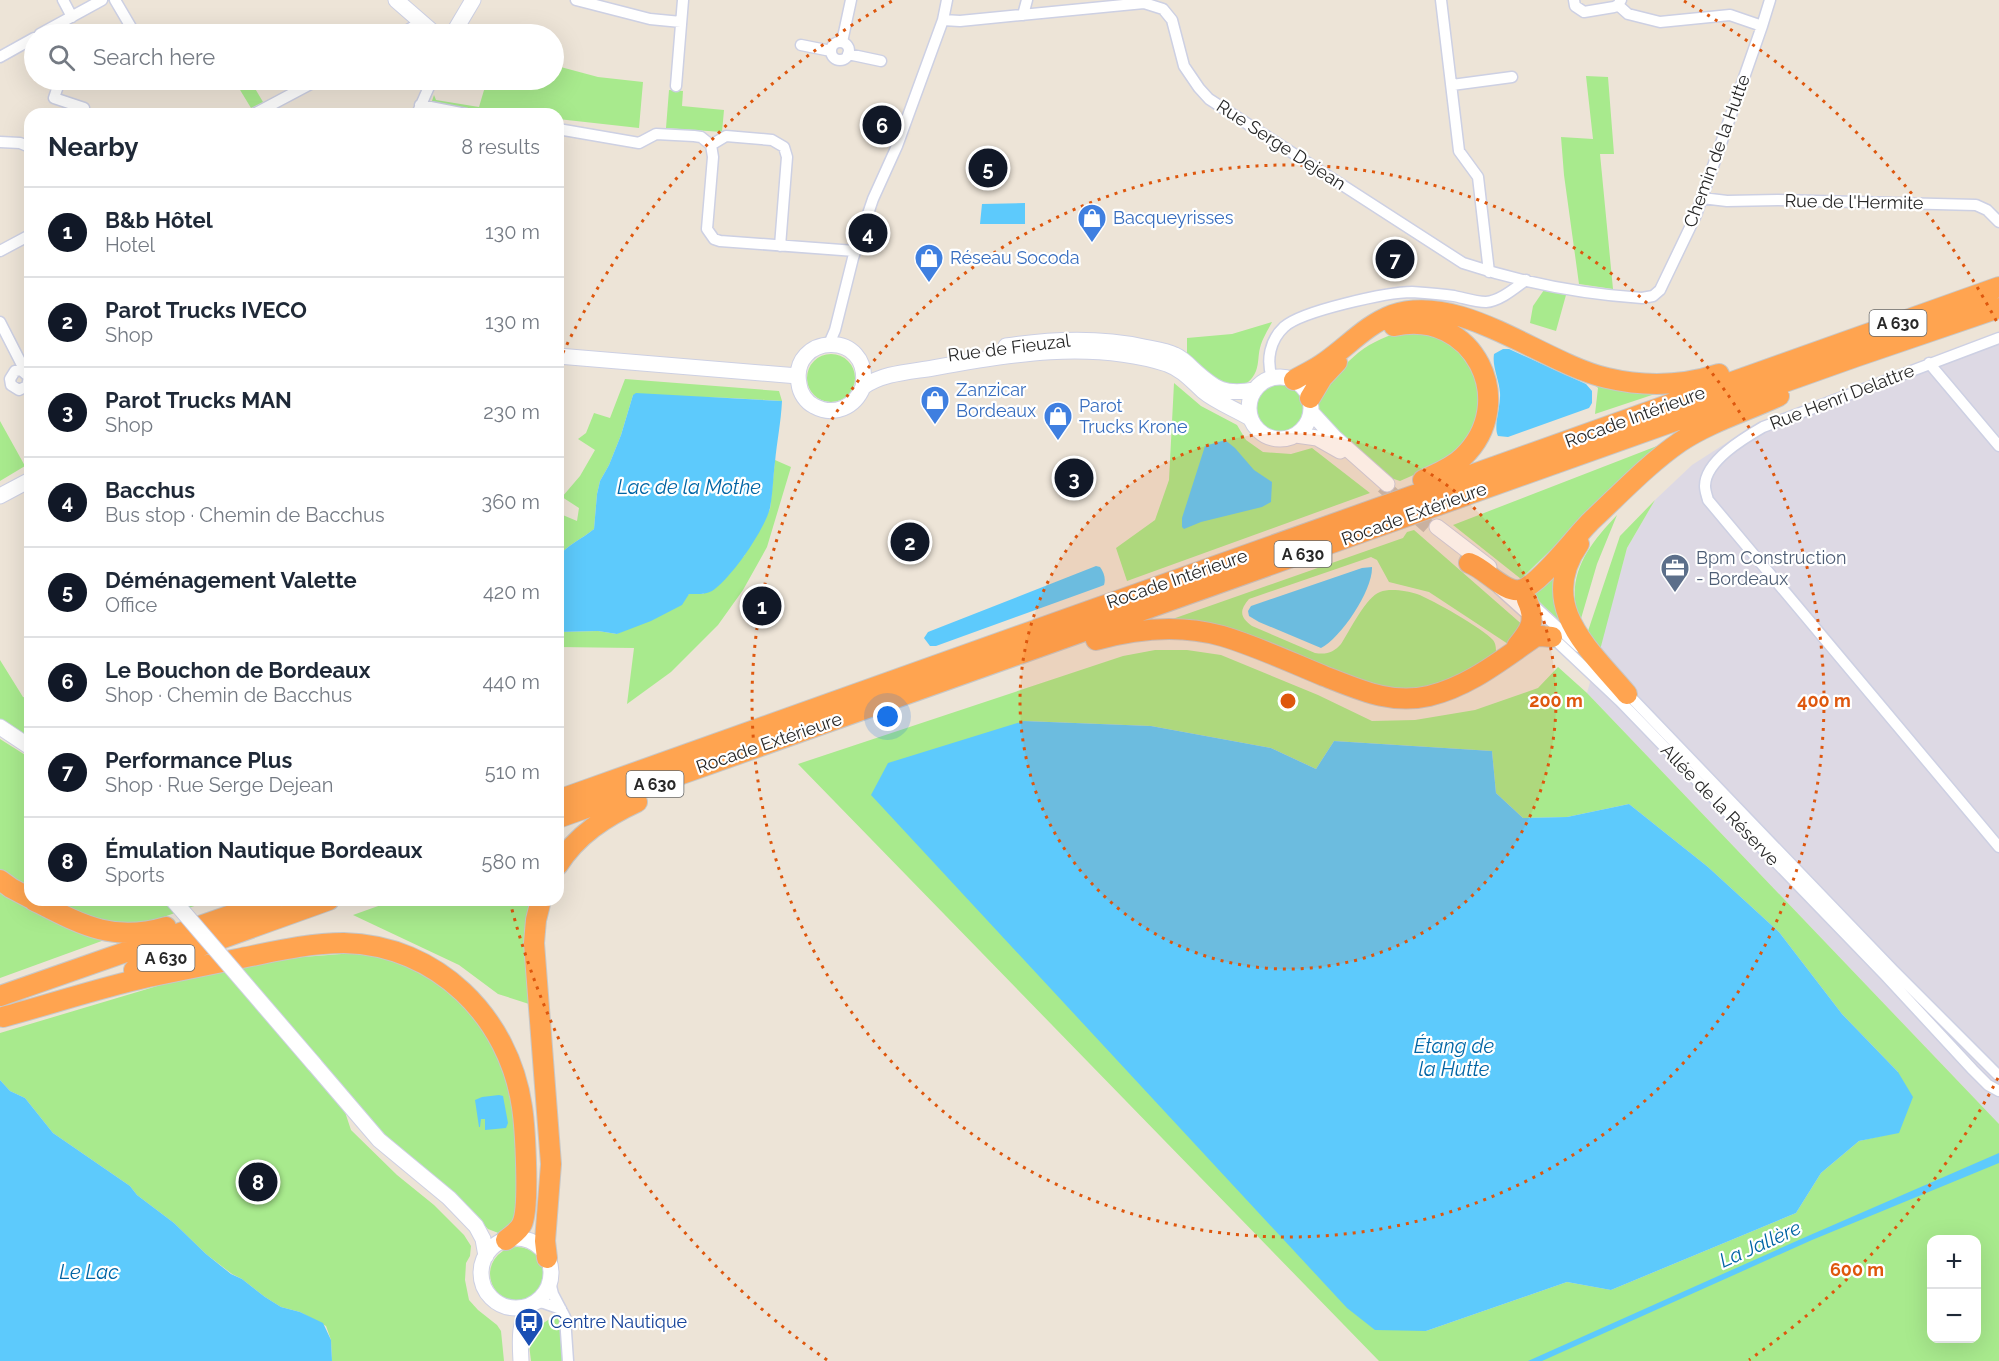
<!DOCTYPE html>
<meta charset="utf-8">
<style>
:root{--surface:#fff;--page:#f6f6f7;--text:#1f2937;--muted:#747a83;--line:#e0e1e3;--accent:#111827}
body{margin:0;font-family:Raleway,sans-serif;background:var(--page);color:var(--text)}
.controls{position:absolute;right:18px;bottom:18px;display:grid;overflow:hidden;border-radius:12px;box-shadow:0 6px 24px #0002}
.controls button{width:54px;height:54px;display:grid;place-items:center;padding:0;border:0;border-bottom:2px solid var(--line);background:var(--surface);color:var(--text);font:30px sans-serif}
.you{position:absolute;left:888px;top:717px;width:21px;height:21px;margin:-15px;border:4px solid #fff;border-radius:50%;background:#1a73e8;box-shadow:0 0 0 9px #1a73e833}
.badge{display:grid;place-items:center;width:39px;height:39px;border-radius:50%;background:var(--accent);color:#fff;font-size:20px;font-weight:700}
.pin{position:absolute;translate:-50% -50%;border:3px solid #fff;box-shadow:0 2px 6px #0006}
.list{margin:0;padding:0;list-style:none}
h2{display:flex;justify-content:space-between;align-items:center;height:78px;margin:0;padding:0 24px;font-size:26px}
h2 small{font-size:20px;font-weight:400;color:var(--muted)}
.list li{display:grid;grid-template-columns:39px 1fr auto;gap:18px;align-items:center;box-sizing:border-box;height:90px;padding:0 24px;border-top:2px solid var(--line)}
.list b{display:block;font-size:22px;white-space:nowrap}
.list p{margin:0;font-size:20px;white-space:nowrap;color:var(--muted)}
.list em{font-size:20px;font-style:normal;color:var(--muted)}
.icon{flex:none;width:33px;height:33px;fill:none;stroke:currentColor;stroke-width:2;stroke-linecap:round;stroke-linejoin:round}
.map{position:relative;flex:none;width:1999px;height:1361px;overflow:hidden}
.search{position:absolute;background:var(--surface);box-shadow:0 6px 24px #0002;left:24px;top:24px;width:540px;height:66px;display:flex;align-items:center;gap:15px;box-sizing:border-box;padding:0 21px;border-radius:33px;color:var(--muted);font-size:22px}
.panel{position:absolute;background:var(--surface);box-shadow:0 6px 24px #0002;left:24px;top:108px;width:540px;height:798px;border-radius:18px}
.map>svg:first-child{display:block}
</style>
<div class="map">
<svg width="1999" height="1361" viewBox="0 0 1999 1361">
<rect width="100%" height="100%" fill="#ede4d7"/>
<path fill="#ddd9e4" d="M1999 335V1124L1587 693 1627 548 1655 500 1692 465 1748 429 1822 398Z"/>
<path fill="#a8ea8d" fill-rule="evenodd" d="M554 54 559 59 557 66 598 77 643 82 639 128 558 119V114H519L431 104 434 95 436 100 479 107 487 80H554Z
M1586 76 1608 77 1614 154H1600L1613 289 1579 284 1564 175 1561 137 1593 139Z
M234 80H250L263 102 251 108Z
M669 90 683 91 682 106 724 110 722 132 666 128Z
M1544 290 1566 295 1556 331 1530 323 1533 306Z
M1272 322C1268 330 1262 339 1260 348 1258 355 1259 363 1256 371 1242 405 1203 369 1187 356V338L1232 334Z
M1402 332 1427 334 1452 343 1479 380 1478 423 1452 458 1400 481 1388 477 1328 426 1319 410 1318 398C1343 365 1361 342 1402 332Z
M807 378a24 24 0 1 1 48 0a24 24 0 1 1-48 0Z
M625 379 779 391 782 401 731 398 633 395 621 435 609 465 600 481 597 494 594 529C582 539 567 545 558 557V513L577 521 579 508 562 497 580 476 595 450 578 439 586 433 594 413 610 418Z
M1592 382 1667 390 1595 414 1598 388Z
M1174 383 1201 406 1237 425 1246 440 1263 452 1291 454 1312 448 1370 493 1127 581 1116 548 1155 520 1169 480Z
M1256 408a25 25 0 1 1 50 0a25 25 0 1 1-50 0Z
M0 421 25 466 0 481Z
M1657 446 1521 579 1453 525Z
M775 460 791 467 767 547 743 590 718 625 671 672 627 704 634 648 558 647V632L598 631 617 634 689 594H703L744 556 770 509Z
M1655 500 1627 548 1600 650 1587 634 1620 536Z
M1617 515 1597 564 1580 622C1564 577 1587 547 1617 515Z
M1414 530 1525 627 1508 644 1429 592 1389 582 1377 560 1371 557 1249 599C1239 611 1240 617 1252 626L1315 653C1327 655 1334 652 1341 644 1350 630 1366 597 1380 592 1390 588 1407 591 1417 594 1433 600 1482 628 1493 640 1496 644 1496 648 1496 653L1481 668 1410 695 1164 622 1403 538 1407 532Z
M1562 560 1568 631 1534 596Z
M1155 650H1187L1221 655 1318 695 1372 721 1415 720 1475 710 1538 688 1558 667 1587 693 1999 1124V1361H1379L798 764 1123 656ZM1024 721 1151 726 1271 748 1316 769 1334 741 1492 751 1496 793 1523 818 1567 817 1629 804 1708 867 1779 932 1842 1014 1898 1072 1899 1132 1859 1141 1821 1173 1796 1213 1611 1290 1567 1282 1426 1331ZM1932 1240H1976V1338H1932Z
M0 660 23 697 30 699V740L0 720Z
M0 739 30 758V892L0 872Z
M0 886 110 938 0 978Z
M46 900H211L133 928 107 926Z
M395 900H535L526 943 529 1004 498 994 459 965 353 915Z
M367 952 430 974 474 1009 509 1069 521 1158 516 1224 501 1234 488 1229 453 1193 345 1112 351 1130 397 1175 434 1205 464 1235 471 1246 470 1256 466 1263 465 1280 469 1300 478 1310 497 1325 501 1331 504 1361H332L331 1340 326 1326 300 1312 281 1307 265 1297 242 1279 232 1274 206 1254 174 1223 137 1195 130 1186 53 1133 25 1098 10 1091 0 1080V1033L174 981 290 958Z
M490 1274a27 27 0 1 1 54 0a27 27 0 1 1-54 0Z
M557 1314 560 1322 564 1361H531L528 1336 539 1326Z"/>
<path fill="#5dcafc" d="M1025 203V224H980L982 204Z
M1503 349H1509L1586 384 1592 391V403L1589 408 1508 437 1498 436C1493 426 1501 406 1500 393 1499 379 1492 367 1494 354Z
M636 393 782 401C781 422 777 441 775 462 773 477 773 493 770 508 765 529 731 579 712 591 705 595 697 594 689 594L682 605 651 621 617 634 598 631 558 632V557C567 545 582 539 594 529L597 494 600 481 609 465 621 435 633 395Z
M1225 440 1235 448 1254 470 1272 482 1271 502 1262 507 1201 522 1184 529 1182 527V518L1205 446Z
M1096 566 1100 567C1104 572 1106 579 1104 585L1099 587 936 646H930L924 638 928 632Z
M1372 567C1373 590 1341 638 1321 648L1259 622 1249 616 1248 611 1251 606 1362 568Z
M1024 721 1151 726 1271 748 1316 769 1334 741 1492 751 1496 793 1523 818 1567 817 1629 804 1708 867 1779 932 1842 1014 1898 1072 1913 1097 1899 1133 1859 1141 1821 1173 1796 1213 1611 1290 1567 1282 1426 1331 1375 1330 1347 1308 871 795 888 763Z
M0 1080 10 1091 25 1098 53 1133 130 1186 137 1195 174 1223 206 1254 231 1274 242 1279 265 1297 281 1307 300 1312 323 1323 331 1340 332 1361H0Z
M499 1095 503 1096 508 1123 506 1128 485 1130V1119H481L480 1127H479L475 1100 482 1097Z
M1999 1153V1163L1812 1240 1542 1361H1528L1801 1239Z"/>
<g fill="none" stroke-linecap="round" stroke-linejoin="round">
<path stroke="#c6beb4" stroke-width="15" stroke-dasharray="15 8" stroke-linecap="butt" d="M1383 486 1431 529"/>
<g stroke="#cdd0e3" stroke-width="13">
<path id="street" d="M63 0 72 17
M115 0 135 34
M576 0 650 19 681 22
M1441 0 1459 151 1478 177 1489 272
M1574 0 1575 6 1584 12 1614 7 1618 5 1621 0
M1618 5 1628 14 1660 22 1730 15 1762 26
M1023 15 1027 0
M943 20 960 21 1144 3 1163 9 1172 20 1184 66 1199 88 1209 99 1463 263C1520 282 1582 294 1642 298L1653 296 1660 290 1696 215 1762 26 1770 0
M40 34 102 0
M401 34 421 22
M842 42 851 0
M831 51a9 9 0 1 1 18 0a9 9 0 1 1-18 0Z
M801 45 831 51
M848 54 881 61
M0 57 34 38
M60 80 54 98 84 108 82 114
M114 82 116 80
M1452 85 1512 77
M676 86 683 0
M420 105 466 114
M254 114 318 80
M417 114 432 80
M558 129 639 143 656 134 694 136 701 137 711 145
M0 142 20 143 30 147
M711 145 713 157 707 229 714 239 720 241 855 251
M711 145 726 136 772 140 784 147 787 157 780 246
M1702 198 1727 201 1778 200 1976 205 1987 210 1999 222
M0 251 30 235
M0 322 22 365 21 370 29 377 27 386 19 390 11 385 10 379 15 371 21 370
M1999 338 1763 427C1744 438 1705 461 1705 486 1705 491 1707 496 1708 500L1999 847
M829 344 835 330 853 258 873 199 897 146 943 20 947 0
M1929 363 1999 446
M1272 378C1266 360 1270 340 1284 327 1301 311 1388 292 1412 292 1426 293 1440 294 1454 296 1464 298 1475 302 1486 302 1500 301 1515 288 1526 280
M1499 589 1530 617
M1531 603 1579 647
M1550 635 1620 701 1885 975 1973 1070 1988 1085 1999 1091
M1625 691 1893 970 1999 1076
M550 1282 553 1294 565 1317 568 1361
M535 1302 544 1303 561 1309"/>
</g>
<g stroke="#cdd0e3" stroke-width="17">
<path id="secondary" d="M396 0 435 34
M454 32 473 0
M1006 346C1052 339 1098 337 1144 347 1154 349 1166 350 1175 355 1182 358 1188 364 1193 369 1216 390 1224 395 1255 390
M558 356 798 376
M1249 408a31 31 0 1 1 62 0a31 31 0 1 1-62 0Z
M863 387C872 328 789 334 799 384 800 393 806 402 814 406 834 417 855 407 863 387 883 373 909 372 933 368 1009 354 1091 340 1167 364 1183 370 1191 380 1203 391 1216 402 1235 409 1250 418
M1311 412 1334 437 1387 484
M1296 435 1317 438 1340 451
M0 496 30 480
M1437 527 1489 567
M0 727 30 747
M314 1064 379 1140 449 1198 476 1226 483 1239 486 1256
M481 1273a35 35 0 1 1 70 0a35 35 0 1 1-70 0Z
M521 1361C520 1342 518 1321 531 1305"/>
</g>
<g stroke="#c7c7c7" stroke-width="22">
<path id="highway" d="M1394 326C1473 308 1520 402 1463 457 1452 468 1436 474 1423 480
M1294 380C1304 374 1316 369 1325 362 1348 346 1366 325 1392 315 1460 291 1542 363 1607 378 1645 387 1682 386 1719 374
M1310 398 1322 378 1337 362
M1579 544C1536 605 1589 649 1627 694
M1469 563C1486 569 1504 593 1520 590 1539 586 1576 535 1592 520 1620 494 1648 464 1680 442 1710 422 1747 411 1779 396
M1096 640C1138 628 1179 624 1222 636 1256 646 1290 662 1324 676 1358 689 1390 705 1429 696 1470 686 1501 660 1535 637L1541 636 1552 637
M1517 646C1530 630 1537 621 1527 600
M558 800 1999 287
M558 818 1855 357 1999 308
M558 865C577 835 605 817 637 802
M0 880 11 888 30 898
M33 900C80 924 112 943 166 927
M541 900 536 920 534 943 551 1164 545 1241 547 1258
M134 970 329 900
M0 996 274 900
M3 1017C51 1004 99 988 148 977 177 971 207 965 237 959 272 952 308 943 344 943 437 945 509 1017 522 1107 525 1127 530 1208 522 1224 519 1231 512 1235 506 1240"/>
</g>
<use href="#street" stroke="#fff" stroke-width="10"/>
<use href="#secondary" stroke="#fff" stroke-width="15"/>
<use href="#highway" stroke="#ffa450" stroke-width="20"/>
<g stroke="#cdd0e3" stroke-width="17" stroke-linecap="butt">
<path id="secondary-bridge" d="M173 900 314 1064"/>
</g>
<use href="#secondary-bridge" stroke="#fff" stroke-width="15"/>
</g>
<circle cx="1288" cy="701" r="268" fill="#de570d" fill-opacity=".12"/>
<g fill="none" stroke="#de570d" stroke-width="3" stroke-dasharray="3 6">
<circle cx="1288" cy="701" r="268"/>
<circle cx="1288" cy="701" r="536"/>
<path d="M1998 1078A804 804 0 0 1 1749 1360M827 1360A804 804 0 0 1 510 902M559 361A804 804 0 0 1 892 1M1684 1A804 804 0 0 1 1998 324"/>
</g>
<defs>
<g id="shop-pin" transform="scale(1.5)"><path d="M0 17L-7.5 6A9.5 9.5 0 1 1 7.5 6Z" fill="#3f7fe0" stroke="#fff"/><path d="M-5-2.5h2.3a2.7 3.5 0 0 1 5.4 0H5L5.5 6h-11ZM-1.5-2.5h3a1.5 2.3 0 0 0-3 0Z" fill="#fff"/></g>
<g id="office-pin" transform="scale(1.5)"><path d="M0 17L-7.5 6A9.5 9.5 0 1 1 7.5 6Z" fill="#5c6f8a" stroke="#fff"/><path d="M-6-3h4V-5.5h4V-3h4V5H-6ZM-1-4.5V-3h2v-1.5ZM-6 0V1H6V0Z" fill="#fff"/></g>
<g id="bus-pin" transform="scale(1.5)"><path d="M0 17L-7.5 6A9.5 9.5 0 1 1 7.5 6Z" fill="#1a4fb4" stroke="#fff"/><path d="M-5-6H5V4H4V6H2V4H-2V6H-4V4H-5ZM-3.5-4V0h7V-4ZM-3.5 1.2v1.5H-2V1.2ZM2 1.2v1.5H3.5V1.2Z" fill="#fff"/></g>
</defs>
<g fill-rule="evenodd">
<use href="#shop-pin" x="1092" y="218"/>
<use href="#shop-pin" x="929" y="258"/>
<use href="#shop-pin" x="935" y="400"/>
<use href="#shop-pin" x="1058" y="416"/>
<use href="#office-pin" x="1675" y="568"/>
<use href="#bus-pin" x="529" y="1322"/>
</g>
<g text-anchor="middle" stroke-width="4.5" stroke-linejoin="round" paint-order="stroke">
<g fill="#fff" stroke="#686868" stroke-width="1.5">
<rect x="1869.5" y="310" width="57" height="26" rx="4.5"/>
<rect x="1274.5" y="541" width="57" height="26" rx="4.5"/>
<rect x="626.5" y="771" width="57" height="26" rx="4.5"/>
<rect x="137.5" y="945" width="57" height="26" rx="4.5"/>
</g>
<g font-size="16" font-weight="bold" fill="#282828">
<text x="1898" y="329">A 630</text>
<text x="1303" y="560">A 630</text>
<text x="655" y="790">A 630</text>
<text x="166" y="964">A 630</text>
</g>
<g font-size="18" fill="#282828" stroke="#fff">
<text transform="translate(1281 145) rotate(33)" y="6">Rue Serge Dejean</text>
<text transform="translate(1717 151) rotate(-70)" y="6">Chemin de la Hutte</text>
<text transform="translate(1854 202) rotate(1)" y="6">Rue de l'Hermite</text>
<text transform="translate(1009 348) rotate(-7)" y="6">Rue de Fieuzal</text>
<text transform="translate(1842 397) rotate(-21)" y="6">Rue Henri Delattre</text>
<text transform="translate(1635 417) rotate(-20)" y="6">Rocade Intérieure</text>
<text transform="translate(1414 514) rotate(-20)" y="6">Rocade Extérieure</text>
<text transform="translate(1177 579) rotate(-19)" y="6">Rocade Intérieure</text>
<text transform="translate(769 743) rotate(-19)" y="6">Rocade Extérieure</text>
<text transform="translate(1720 805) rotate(46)" y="6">Allée de la Réserve</text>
</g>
<g font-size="18" fill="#366cbe" stroke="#fff" text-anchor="start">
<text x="1113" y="224">Bacqueyrisses</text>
<text x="950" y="264">Réseau Socoda</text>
<text x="956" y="396">Zanzicar<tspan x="956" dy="21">Bordeaux</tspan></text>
<text x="1079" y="412">Parot<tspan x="1079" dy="21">Trucks Krone</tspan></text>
</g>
<g font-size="18" fill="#4e5e75" stroke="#fff" text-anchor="start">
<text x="1696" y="564">Bpm Construction<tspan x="1696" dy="21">- Bordeaux</tspan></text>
</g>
<g font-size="18" fill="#164399" stroke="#fff" text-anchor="start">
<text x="550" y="1328">Centre Nautique</text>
</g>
<g font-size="20" font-style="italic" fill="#0064a4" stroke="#fff">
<text x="689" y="494">Lac de la Mothe</text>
<text x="1454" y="1053">Étang de<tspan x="1454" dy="23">la Hutte</tspan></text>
<text transform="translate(1760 1244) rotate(-24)" y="7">La Jallère</text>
<text x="89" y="1279">Le Lac</text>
</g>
</g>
<circle cx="1288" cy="701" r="9" fill="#de570d" stroke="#fff" stroke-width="3"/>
<g font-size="18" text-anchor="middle" font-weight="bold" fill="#de570d" stroke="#fff" stroke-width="4.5" stroke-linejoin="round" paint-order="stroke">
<text x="1556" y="707">200 m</text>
<text x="1824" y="707">400 m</text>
<text x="1857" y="1276">600 m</text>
</g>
</svg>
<div class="controls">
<button>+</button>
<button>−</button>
</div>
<div class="you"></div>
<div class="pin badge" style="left:762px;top:606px">1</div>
<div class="pin badge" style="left:910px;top:542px">2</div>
<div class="pin badge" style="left:1074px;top:478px">3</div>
<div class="pin badge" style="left:868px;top:233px">4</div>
<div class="pin badge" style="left:988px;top:168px">5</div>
<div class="pin badge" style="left:882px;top:125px">6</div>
<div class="pin badge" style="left:1395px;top:259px">7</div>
<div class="pin badge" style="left:258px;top:1182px">8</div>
<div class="search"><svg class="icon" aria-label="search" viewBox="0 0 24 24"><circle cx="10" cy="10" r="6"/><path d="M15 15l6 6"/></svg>Search here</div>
<section class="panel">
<h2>Nearby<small>8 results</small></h2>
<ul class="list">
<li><span class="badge">1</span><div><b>B&amp;b Hôtel</b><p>Hotel</p></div><em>130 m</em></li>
<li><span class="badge">2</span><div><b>Parot Trucks IVECO</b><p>Shop</p></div><em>130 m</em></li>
<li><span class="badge">3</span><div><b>Parot Trucks MAN</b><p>Shop</p></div><em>230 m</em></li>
<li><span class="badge">4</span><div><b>Bacchus</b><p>Bus stop · Chemin de Bacchus</p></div><em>360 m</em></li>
<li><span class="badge">5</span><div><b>Déménagement Valette</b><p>Office</p></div><em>420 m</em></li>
<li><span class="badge">6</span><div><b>Le Bouchon de Bordeaux</b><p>Shop · Chemin de Bacchus</p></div><em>440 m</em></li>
<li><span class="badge">7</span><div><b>Performance Plus</b><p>Shop · Rue Serge Dejean</p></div><em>510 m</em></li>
<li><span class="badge">8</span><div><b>Émulation Nautique Bordeaux</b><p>Sports</p></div><em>580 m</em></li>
</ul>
</section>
</div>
